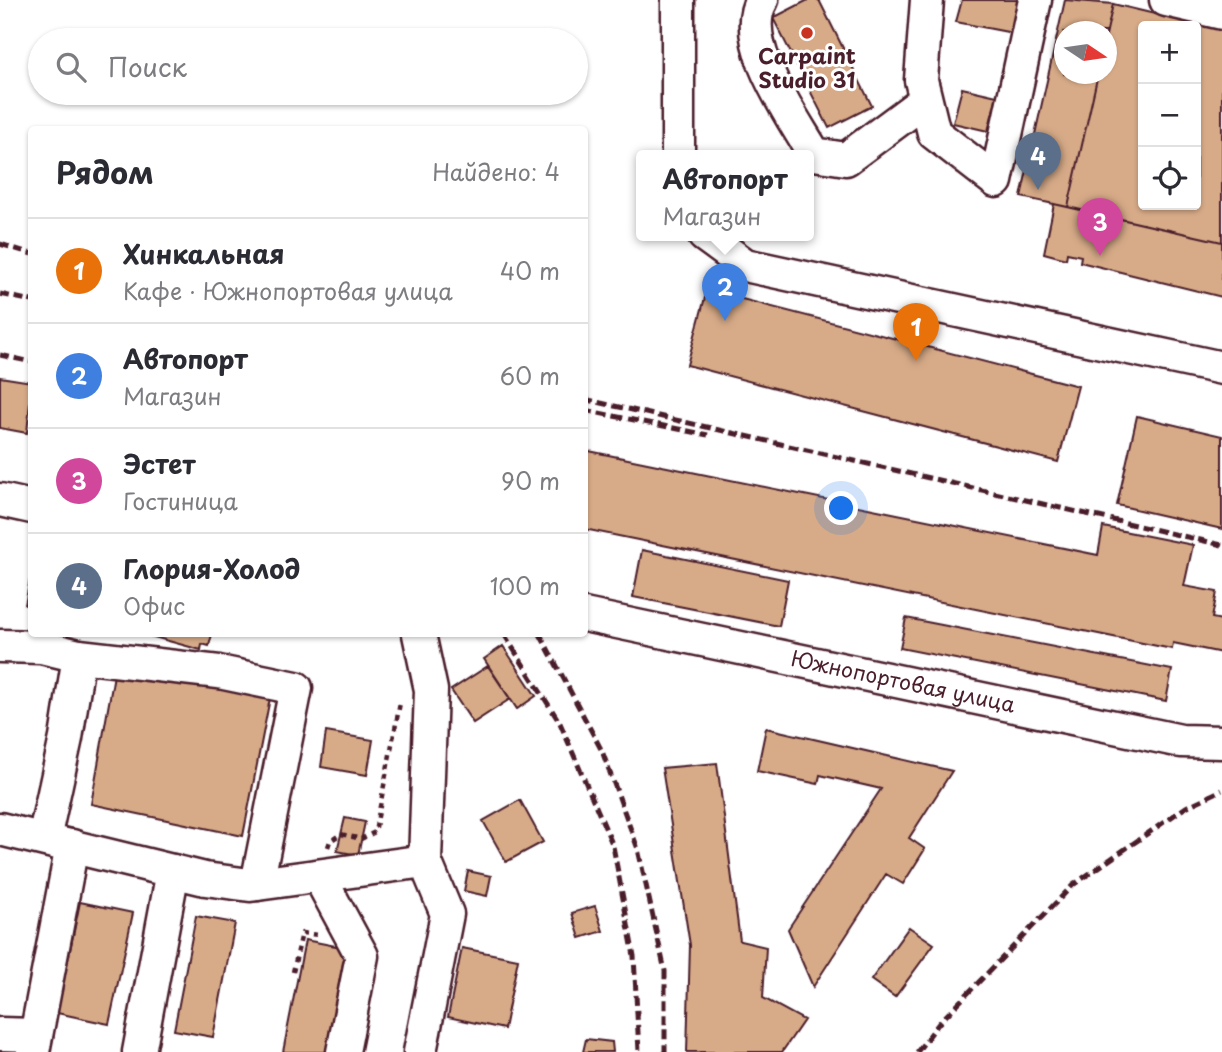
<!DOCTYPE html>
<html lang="ru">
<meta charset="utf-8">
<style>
:root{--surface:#fff;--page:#f2f2f3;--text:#2b2b33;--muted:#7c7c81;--line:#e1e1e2;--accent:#c8321e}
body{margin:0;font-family:"Playpen Sans",sans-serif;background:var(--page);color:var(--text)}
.controls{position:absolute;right:21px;top:21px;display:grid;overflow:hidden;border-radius:7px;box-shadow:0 2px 5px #0004}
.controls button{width:63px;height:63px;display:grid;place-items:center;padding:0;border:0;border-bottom:2px solid var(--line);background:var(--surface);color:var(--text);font:35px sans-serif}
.compass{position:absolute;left:1054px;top:21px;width:63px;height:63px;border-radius:50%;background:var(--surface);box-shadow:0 2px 5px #0004;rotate:103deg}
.you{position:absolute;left:842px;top:509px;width:24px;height:24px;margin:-18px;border:5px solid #fff;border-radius:50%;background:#1a73e8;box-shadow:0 0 0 10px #1a73e833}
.badge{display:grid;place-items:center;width:46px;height:46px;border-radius:50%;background:var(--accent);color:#fff;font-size:23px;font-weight:700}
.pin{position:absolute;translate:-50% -58px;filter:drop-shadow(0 2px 4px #0008)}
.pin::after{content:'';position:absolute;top:37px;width:24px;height:21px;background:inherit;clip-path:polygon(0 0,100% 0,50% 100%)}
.popup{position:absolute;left:636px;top:150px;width:178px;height:91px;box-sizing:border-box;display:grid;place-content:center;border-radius:7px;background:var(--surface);filter:drop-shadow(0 2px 5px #0005);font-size:23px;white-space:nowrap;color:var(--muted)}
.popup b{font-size:26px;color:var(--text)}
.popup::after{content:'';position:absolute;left:50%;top:100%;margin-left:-14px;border:14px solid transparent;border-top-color:var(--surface)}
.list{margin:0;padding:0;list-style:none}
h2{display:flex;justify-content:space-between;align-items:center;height:91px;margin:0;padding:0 28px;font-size:30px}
h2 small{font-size:23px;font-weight:400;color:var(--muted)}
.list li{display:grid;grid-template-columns:46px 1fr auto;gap:21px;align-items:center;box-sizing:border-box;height:105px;padding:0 28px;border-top:2px solid var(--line)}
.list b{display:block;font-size:26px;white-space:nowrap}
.list p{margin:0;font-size:23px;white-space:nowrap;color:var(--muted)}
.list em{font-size:23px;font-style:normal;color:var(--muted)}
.icon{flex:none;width:38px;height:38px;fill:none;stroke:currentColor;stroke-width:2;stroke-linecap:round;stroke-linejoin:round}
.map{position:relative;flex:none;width:1222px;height:1052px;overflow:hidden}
.search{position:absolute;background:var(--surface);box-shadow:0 2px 5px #0004;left:28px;top:28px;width:560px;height:77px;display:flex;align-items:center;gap:18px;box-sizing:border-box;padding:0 24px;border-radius:38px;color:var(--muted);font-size:26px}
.panel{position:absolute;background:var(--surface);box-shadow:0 2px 5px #0004;left:28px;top:126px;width:560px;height:511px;border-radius:7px}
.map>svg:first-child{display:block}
</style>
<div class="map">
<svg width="1222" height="1052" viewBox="0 0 1222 1052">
<rect width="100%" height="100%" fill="#fff"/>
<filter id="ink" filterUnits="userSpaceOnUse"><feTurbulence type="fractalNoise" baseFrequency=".0143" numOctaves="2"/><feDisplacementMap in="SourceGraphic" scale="14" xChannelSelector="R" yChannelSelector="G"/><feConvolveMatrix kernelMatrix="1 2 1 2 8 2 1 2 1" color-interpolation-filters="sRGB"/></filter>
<g filter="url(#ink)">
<path fill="#d7ab88" stroke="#4a1f2b" stroke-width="2" fill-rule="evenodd" d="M808 0H819L872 106 829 128 773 18Z
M962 0H1021L1013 33 956 22Z
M1065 0 1113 4 1106 35V32H1064V74H1098L1068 207 1021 197Z
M1113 4 1222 30V242L1068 207 1098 74H1106V35ZM1143 26H1196V205H1143Z
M962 88 997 96 988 131 953 123Z
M1054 204 1222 242V297L1080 262 1081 256 1067 253 1066 259 1044 253Z
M707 290 1078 386 1058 462 687 365Z
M0 377 32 382 27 433 0 428Z
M1137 416 1222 436V529L1117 505Z
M584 450 1098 555 1103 527 1193 545 1184 586 1217 592 1212 618 1222 620V653L1173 643 1172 649 584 529Z
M642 550 788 580 779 626 633 597Z
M32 569V606L25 605Z
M906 618 1172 670 1166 701 900 648Z
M143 634H212L209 646 202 644 201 650Z
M503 646 536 696 517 709 484 659Z
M488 666 510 699 473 723 451 690Z
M115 669 270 698 243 836 91 804Z
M766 728 952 771 909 838 925 849 903 884 886 874 813 987 788 929 881 789 820 775 818 784 757 771Z
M326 732 373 740 367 775 321 767Z
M717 763 740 941 766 947 763 998 804 1020 782 1052H687L690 945 662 768Z
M520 800 543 842 506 862 483 821Z
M345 818 365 822 358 855 337 851Z
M468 871 491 876 487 896 464 891Z
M80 902 133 913 109 1024 57 1013Z
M595 906 603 931 580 938 572 913Z
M196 916 235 923 213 1037 174 1030Z
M909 927 934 944 895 997 871 980Z
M305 940 346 948 326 1052H283Z
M462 948 518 959 504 1029 448 1017Z
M586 1039 612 1042 613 1052H583Z"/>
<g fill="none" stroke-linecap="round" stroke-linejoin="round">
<g stroke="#4a1f2b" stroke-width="37">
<g id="minor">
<path d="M762 0C737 41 793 117 814 154L846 159 920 104"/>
<path d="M927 0 921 80 934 133 996 181 1035 0"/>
<path d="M1166 0 1222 13"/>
<path d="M678 155V0"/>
<path d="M704 235 745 265 1222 368"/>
<path d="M0 500 32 507"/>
<path id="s1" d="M584 615 1181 741 1222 742"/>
<path d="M0 646 41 647 79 656 219 672 296 688 257 884"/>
<path d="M0 829 205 879 250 885 425 861 431 690 419 634"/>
<path d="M44 839 66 738 79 656"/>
<path d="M319 876 362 956 343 1052"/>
<path d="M0 1034 36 1035"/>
<path d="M33 1052 72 846"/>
<path d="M139 1052 173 871"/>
<path d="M420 1052 447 914 425 861"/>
</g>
</g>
<path stroke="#4a1f2b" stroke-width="4.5" stroke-dasharray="5 5" stroke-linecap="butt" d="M328 847 330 841 341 834 361 839 375 832 400 703
M293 972 302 933 318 935"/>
<use href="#minor" stroke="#fff" stroke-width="32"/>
<path stroke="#4a1f2b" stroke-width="5" stroke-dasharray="10 5" stroke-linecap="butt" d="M0 244 32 254
M0 294 32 301
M0 355 32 362
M584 399 1222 545
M584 410 708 435
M504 634 560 723 613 846 634 956 639 1052
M540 634 602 751 638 849 665 971V1052
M917 1052 939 1023 1073 885 1186 807 1222 790"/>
</g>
</g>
<circle fill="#c8321e" stroke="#fff" stroke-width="2.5" cx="807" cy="33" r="7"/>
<g text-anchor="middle" stroke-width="6" stroke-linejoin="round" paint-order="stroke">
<g font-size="21" font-weight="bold" fill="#4a1f2b" stroke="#fff">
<text x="807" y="64">Carpaint<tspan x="807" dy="24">Studio 31</tspan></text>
</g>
<g font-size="21" fill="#4a1f2b" stroke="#fff">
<text dy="7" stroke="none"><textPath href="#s1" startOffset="326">Южнопортовая улица</textPath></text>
</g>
</g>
</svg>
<div class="controls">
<button>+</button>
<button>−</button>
<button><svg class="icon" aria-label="locate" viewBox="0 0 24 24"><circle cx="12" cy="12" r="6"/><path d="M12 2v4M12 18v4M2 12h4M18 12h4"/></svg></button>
</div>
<svg class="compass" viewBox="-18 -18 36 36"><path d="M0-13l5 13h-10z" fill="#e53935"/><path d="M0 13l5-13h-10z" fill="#7c7c81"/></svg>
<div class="you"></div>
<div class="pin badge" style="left:916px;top:361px;background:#e8710a">1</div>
<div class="pin badge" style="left:725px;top:321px;background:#3f7fe0">2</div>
<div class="popup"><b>Автопорт</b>Магазин</div>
<div class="pin badge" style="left:1100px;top:256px;background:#d1479c">3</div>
<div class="pin badge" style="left:1038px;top:190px;background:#5c6f8a">4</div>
<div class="search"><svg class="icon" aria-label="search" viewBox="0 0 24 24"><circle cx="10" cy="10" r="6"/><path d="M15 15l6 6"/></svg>Поиск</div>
<section class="panel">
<h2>Рядом<small>Найдено: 4</small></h2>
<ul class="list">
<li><span class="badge" style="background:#e8710a">1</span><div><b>Хинкальная</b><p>Кафе · Южнопортовая улица</p></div><em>40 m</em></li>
<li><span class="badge" style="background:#3f7fe0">2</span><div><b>Автопорт</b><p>Магазин</p></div><em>60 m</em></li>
<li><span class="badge" style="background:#d1479c">3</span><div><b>Эстет</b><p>Гостиница</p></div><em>90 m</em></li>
<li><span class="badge" style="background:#5c6f8a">4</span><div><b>Глория-Холод</b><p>Офис</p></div><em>100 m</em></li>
</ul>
</section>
</div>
